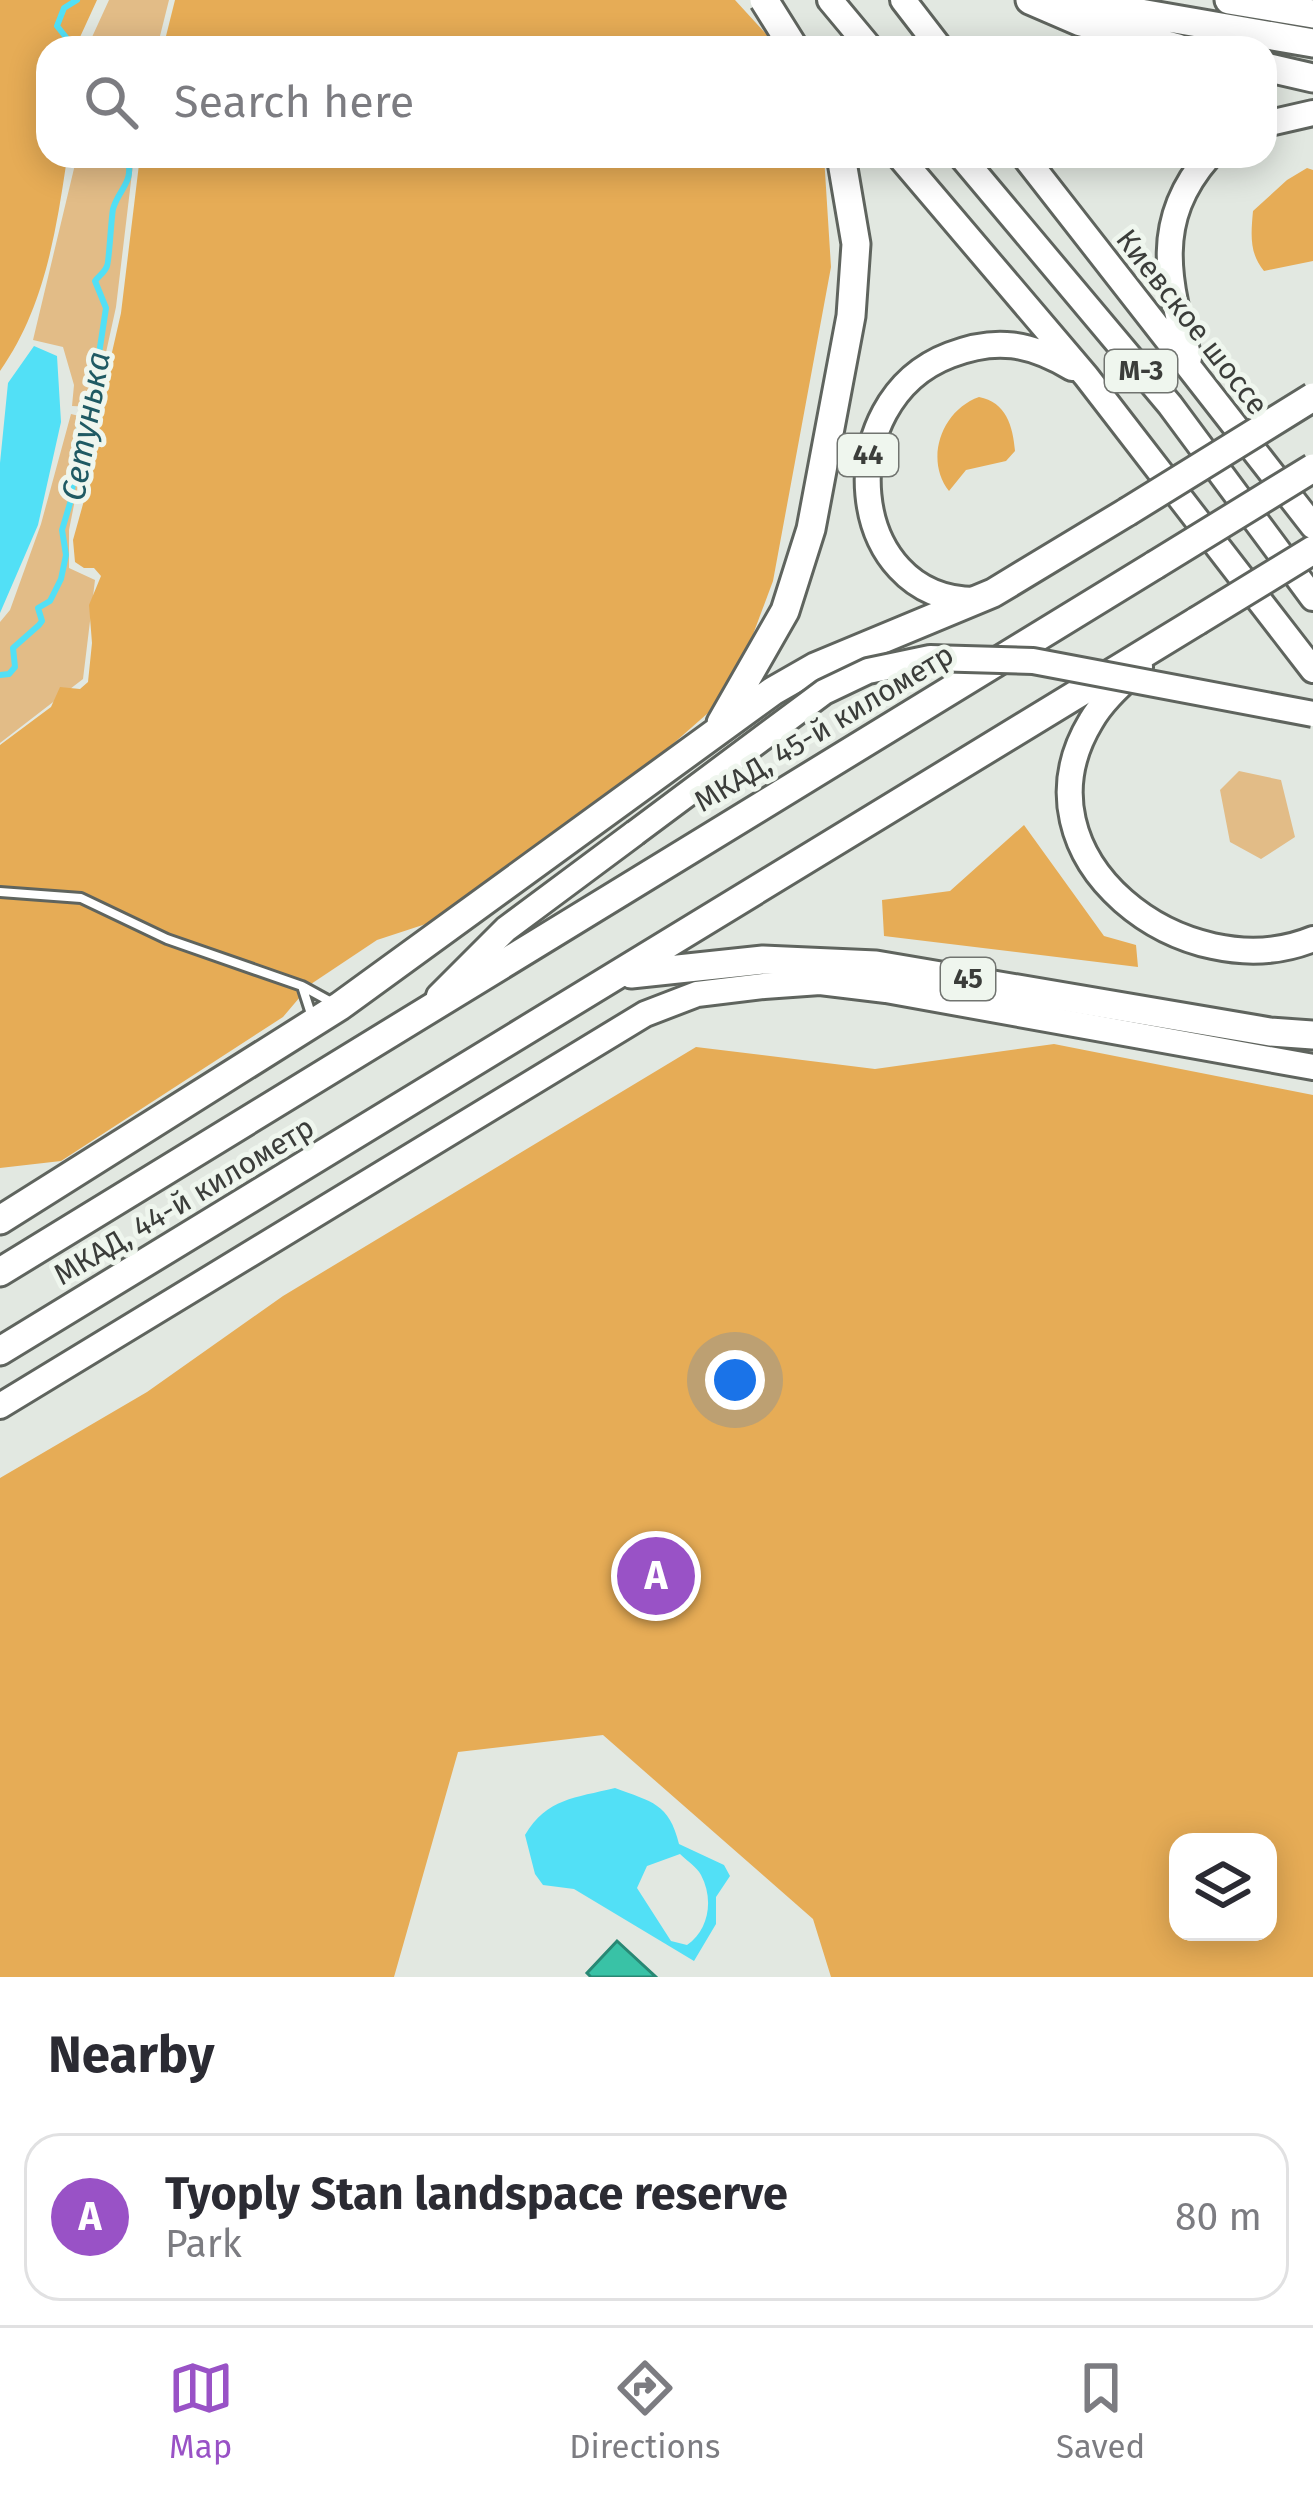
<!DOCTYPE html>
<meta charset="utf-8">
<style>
:root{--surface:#fff;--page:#f7f7f7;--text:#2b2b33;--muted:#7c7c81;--line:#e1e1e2;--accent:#9952c6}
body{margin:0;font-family:"Fira Sans",sans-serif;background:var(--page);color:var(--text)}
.controls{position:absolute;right:36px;bottom:36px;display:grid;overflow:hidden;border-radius:24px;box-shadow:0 6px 30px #0003}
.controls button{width:108px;height:108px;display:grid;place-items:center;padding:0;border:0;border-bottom:3px solid var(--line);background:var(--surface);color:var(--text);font:60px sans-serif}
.you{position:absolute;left:735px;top:1380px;width:42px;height:42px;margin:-30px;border:9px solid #fff;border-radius:50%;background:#1a73e8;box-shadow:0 0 0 18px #1a73e833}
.badge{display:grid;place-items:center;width:78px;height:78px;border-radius:50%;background:var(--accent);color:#fff;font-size:39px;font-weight:700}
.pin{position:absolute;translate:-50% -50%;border:6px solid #fff;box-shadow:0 3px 12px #0006}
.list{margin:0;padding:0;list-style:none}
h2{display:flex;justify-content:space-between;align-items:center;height:156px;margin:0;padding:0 48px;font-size:51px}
h2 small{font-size:39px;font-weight:400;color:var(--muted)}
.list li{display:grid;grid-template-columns:78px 1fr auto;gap:36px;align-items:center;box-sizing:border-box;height:168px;margin:0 24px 24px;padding:0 24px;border:3px solid var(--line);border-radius:36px}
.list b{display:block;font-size:45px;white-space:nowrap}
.list p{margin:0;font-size:39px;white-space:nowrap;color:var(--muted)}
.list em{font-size:39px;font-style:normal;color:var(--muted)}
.icon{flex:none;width:66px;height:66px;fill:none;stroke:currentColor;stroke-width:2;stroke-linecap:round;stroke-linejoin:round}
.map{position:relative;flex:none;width:1313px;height:1977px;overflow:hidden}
.search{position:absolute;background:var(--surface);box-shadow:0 6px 30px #0003;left:36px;right:36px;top:36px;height:132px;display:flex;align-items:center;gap:30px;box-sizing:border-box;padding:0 42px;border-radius:36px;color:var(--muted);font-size:45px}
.sheet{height:348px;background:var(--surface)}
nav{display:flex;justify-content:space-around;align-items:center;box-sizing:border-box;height:168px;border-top:3px solid var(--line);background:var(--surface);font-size:33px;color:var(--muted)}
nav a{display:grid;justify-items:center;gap:6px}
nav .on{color:var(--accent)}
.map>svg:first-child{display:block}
</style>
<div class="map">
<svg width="1313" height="1977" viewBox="0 0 1313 1977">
<rect width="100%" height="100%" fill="#e2e8e1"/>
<path fill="#e2bc87" d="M109 0H169L157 48H87Z
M77 156H134L116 307 94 407 72 406 74 385 63 347 33 340Z
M71 414 91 419 69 530V568L95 580 83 679 0 743V622L10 610 41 524Z
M1239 771 1281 780 1295 837 1261 859 1230 842 1220 790Z"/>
<path fill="#e6ac56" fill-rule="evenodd" d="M0 0H97L75 48H48V156H66V165C55 238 43 310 0 371Z
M175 0H735L779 48H163Z
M140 156H824L831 267 773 581 745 656 708 713 641 772 438 920 377 940 311 984 283 1017 61 1161 0 1168V745L51 707 60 687 80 689 88 682 92 643 89 605 101 576 94 568H84L75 562 73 540 90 479 102 396 121 313Z
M1307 168 1313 170V261L1264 271C1249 253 1251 234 1253 211L1287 180Z
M979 397C1006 402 1013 426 1015 451L1006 461 966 470 949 491C924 459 942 410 979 397Z
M1024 825 1104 936 1136 945 1138 967 884 936 882 900 950 891Z
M1054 1044 1313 1095V1977H831L813 1919 603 1735 458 1752 394 1977H0V1478L147 1392 283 1296 696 1047 875 1069ZM1178 1842H1268V1932H1178Z"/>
<path fill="#52e0f6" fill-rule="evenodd" d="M34 346 57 356 61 422 38 525 0 613V463L8 383Z
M615 1788C652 1802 669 1803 679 1844L724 1865 730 1876 716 1897V1924L694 1961 574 1889 543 1885 535 1874 525 1835C547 1798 575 1798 615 1788ZM680 1854C686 1860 697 1867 701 1875 714 1899 709 1930 687 1945L671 1941 637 1888 647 1866Z"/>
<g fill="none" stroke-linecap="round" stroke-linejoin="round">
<path stroke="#52e0f6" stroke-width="6" d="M68 48 69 41 57 26 64 8 77 0
M0 675 9 674 15 667 13 648 39 625 42 621 38 608 50 601 61 579 66 555 62 530 71 500 80 420 93 393 106 308 95 281C99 276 105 272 107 266 109 263 111 220 113 209 119 188 135 183 127 156"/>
</g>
<path fill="#39c2a6" stroke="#288874" stroke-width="3" d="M617 1941 656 1977H591L587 1973Z"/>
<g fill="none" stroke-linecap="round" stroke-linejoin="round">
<g stroke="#5f645e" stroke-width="14">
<path id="lane" d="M0 892 81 898 167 939 302 986
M312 1017 302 986 333 1003"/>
</g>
<g stroke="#5f645e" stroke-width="30">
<path id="primary" d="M830 0 870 48
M903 0 940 48
M1265 124 1313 113
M899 156 1086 376 1313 670
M961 156 1170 405 1313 598
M1024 156 1313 526
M1189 358C1168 281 1152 221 1209 156
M975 600C845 600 829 401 950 355 996 337 1030 343 1072 368
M1140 667C1122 684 1103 700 1091 721 1008 858 1186 991 1313 939
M439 996 506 929 635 833
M0 1406 645 1014 697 994 764 986 820 982 886 990 1313 1067"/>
</g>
<g stroke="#5f645e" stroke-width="33">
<path id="highway" d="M1030 0 1081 22 1178 48
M1065 0 1313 43
M1229 0 1313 14
M1265 67 1313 78
M721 723 785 611 811 529 851 316 856 244 841 156
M631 974 763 960 876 965 1270 1032 1313 1035
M0 1220 340 1006 773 691 815 667 993 593 1127 512
M0 1272 1155 565
M0 1351 1197 621"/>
</g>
<use href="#lane" stroke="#fff" stroke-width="8"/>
<use href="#primary" stroke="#fff" stroke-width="24"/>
<use href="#highway" stroke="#fff" stroke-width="27"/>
<g stroke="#5f645e" stroke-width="30" stroke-linecap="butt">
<path id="primary-bridge" d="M635 833 824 692 868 671 930 658 1033 661 1313 714"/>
</g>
<g stroke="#5f645e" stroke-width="33" stroke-linecap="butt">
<path id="highway-bridge" d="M764 0 794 48
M1127 512 1313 397
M1155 565 1313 468
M1197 621 1313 550"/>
</g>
<use href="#primary-bridge" stroke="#fff" stroke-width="24"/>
<use href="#highway-bridge" stroke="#fff" stroke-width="27"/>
</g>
<g text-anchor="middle" stroke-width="10" stroke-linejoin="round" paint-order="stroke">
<g fill="#eff6ee" stroke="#717470" stroke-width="3">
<rect x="1105" y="350" width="72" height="42" rx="9"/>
<rect x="838" y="434" width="60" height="42" rx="9"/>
<rect x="941" y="958" width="54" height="42" rx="9"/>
</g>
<g font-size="27" font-weight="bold" fill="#3b3d3a">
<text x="1141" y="380">М-3</text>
<text x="868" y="464">44</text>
<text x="968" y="988">45</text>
</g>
<g font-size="30" fill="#3b3d3a" stroke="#eff6ee">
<text transform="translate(1192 322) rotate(52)" y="10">Киевское шоссе</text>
<text transform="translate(824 728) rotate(-31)" y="10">МКАД, 45-й километр</text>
<text transform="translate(184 1201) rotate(-31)" y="10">МКАД, 44-й километр</text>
</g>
<g font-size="33" font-style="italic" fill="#1f5a63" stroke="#eff6ee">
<text transform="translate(85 426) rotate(-80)" y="12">Сетунька</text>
</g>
</g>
</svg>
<div class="controls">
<button><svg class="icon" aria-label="layers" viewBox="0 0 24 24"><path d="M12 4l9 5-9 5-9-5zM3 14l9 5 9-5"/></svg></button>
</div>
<div class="you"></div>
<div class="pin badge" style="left:656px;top:1576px">A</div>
<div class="search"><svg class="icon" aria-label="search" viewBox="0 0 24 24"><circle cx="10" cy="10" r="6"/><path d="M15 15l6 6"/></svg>Search here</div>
</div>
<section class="sheet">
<h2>Nearby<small></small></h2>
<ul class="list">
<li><span class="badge">A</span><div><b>Tyoply Stan landspace reserve</b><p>Park</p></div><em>80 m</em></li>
</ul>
</section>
<nav>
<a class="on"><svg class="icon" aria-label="map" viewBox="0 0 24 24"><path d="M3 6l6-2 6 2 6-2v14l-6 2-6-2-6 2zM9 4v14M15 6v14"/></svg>Map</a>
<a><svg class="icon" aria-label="directions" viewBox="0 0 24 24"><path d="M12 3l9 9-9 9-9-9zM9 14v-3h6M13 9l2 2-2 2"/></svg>Directions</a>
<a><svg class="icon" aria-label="saved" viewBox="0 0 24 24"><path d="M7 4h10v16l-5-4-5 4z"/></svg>Saved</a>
</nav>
